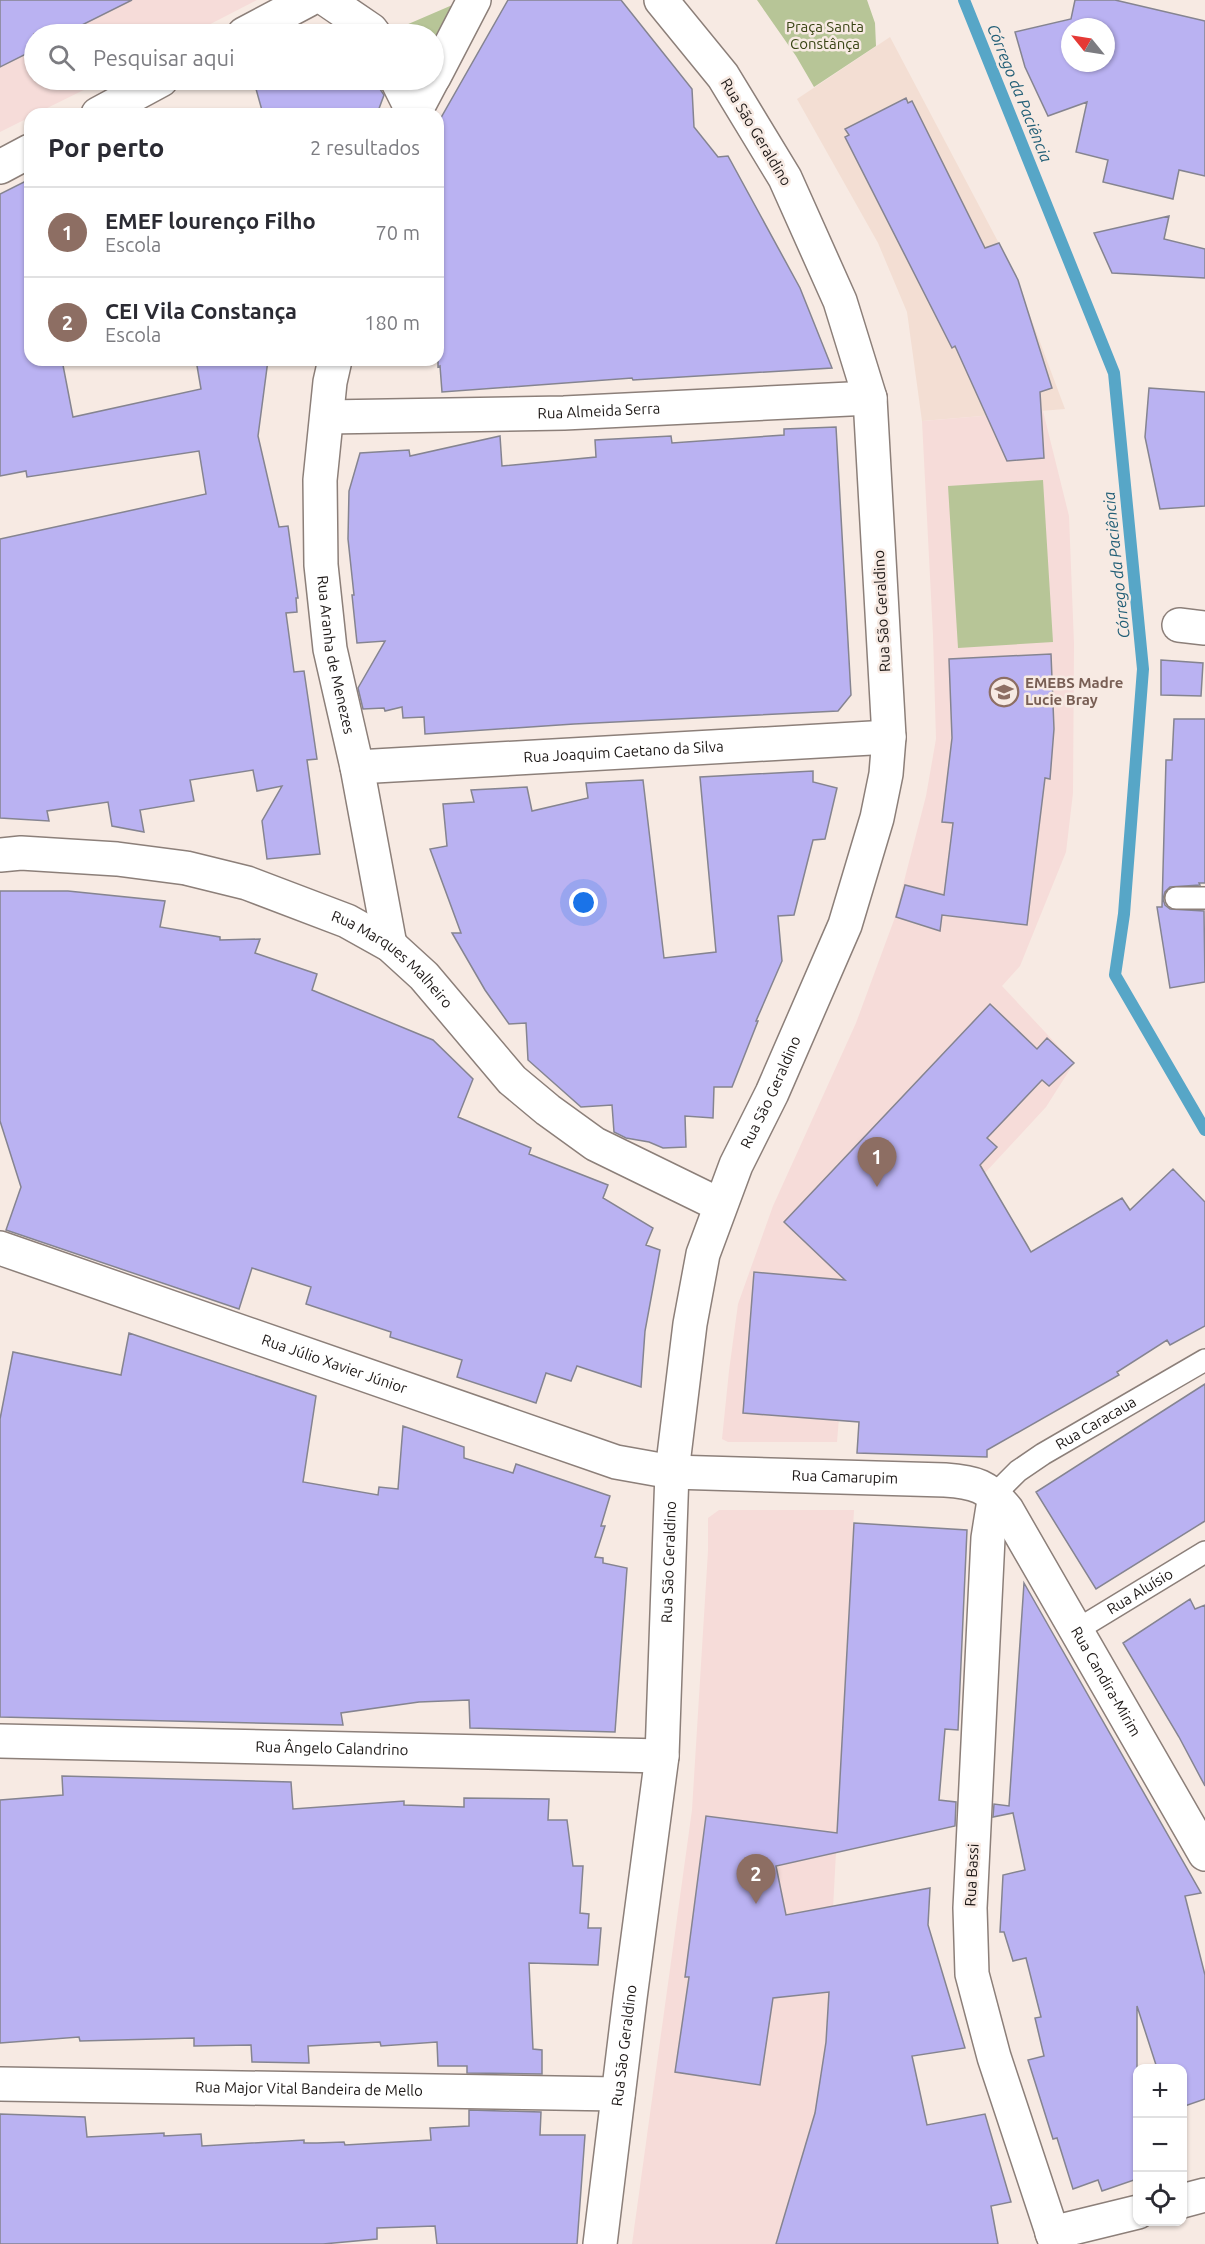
<!DOCTYPE html>
<html lang="pt">
<meta charset="utf-8">
<style>
:root{--surface:#fff;--page:#f2f2f3;--text:#2b2b33;--muted:#7c7c81;--line:#e1e1e2;--accent:#6f2ea3}
body{margin:0;font-family:Ubuntu,sans-serif;background:var(--page);color:var(--text)}
.controls{position:absolute;right:18px;bottom:18px;display:grid;overflow:hidden;border-radius:12px;box-shadow:0 2px 4px #0004}
.controls button{width:54px;height:54px;display:grid;place-items:center;padding:0;border:0;border-bottom:2px solid var(--line);background:var(--surface);color:var(--text);font:30px sans-serif}
.compass{position:absolute;left:1061px;top:18px;width:54px;height:54px;border-radius:50%;background:var(--surface);box-shadow:0 2px 4px #0004;rotate:300deg}
.you{position:absolute;left:584px;top:903px;width:21px;height:21px;margin:-15px;border:4px solid #fff;border-radius:50%;background:#1a73e8;box-shadow:0 0 0 9px #1a73e833}
.badge{display:grid;place-items:center;width:39px;height:39px;border-radius:50%;background:var(--accent);color:#fff;font-size:20px;font-weight:700}
.pin{position:absolute;translate:-50% -50px;filter:drop-shadow(0 2px 3px #0008)}
.pin::after{content:'';position:absolute;top:32px;width:21px;height:18px;background:inherit;clip-path:polygon(0 0,100% 0,50% 100%)}
.list{margin:0;padding:0;list-style:none}
h2{display:flex;justify-content:space-between;align-items:center;height:78px;margin:0;padding:0 24px;font-size:26px}
h2 small{font-size:20px;font-weight:400;color:var(--muted)}
.list li{display:grid;grid-template-columns:39px 1fr auto;gap:18px;align-items:center;box-sizing:border-box;height:90px;padding:0 24px;border-top:2px solid var(--line)}
.list b{display:block;font-size:22px;white-space:nowrap}
.list p{margin:0;font-size:20px;white-space:nowrap;color:var(--muted)}
.list em{font-size:20px;font-style:normal;color:var(--muted)}
.icon{flex:none;width:33px;height:33px;fill:none;stroke:currentColor;stroke-width:2;stroke-linecap:round;stroke-linejoin:round}
.map{position:relative;flex:none;width:1205px;height:2244px;overflow:hidden}
.search{position:absolute;background:var(--surface);box-shadow:0 2px 4px #0004;left:24px;top:24px;width:420px;height:66px;display:flex;align-items:center;gap:15px;box-sizing:border-box;padding:0 21px;border-radius:33px;color:var(--muted);font-size:22px}
.panel{position:absolute;background:var(--surface);box-shadow:0 2px 4px #0004;left:24px;top:108px;width:420px;height:258px;border-radius:18px}
.map>svg:first-child{display:block}
</style>
<div class="map">
<svg width="1205" height="2244" viewBox="0 0 1205 2244">
<rect width="100%" height="100%" fill="#f7eae3"/>
<path fill="#f3ded3" d="M890 37 1013 270 1065 409 922 421 907 312 878 243 797 99Z"/>
<path fill="#f6dcd9" d="M0 0H257L191 34H34V80H104L35 114H30V117L0 132Z
M1043 411 1069 516 1074 644 1073 793 1066 852 1020 966 1002 986 1074 1063 1046 1107 847 1322 837 1442H728L722 1439 729 1371 738 1304 773 1206 856 1023 894 920 926 796 936 739 933 635 922 421Z
M719 1510H854L826 2042 815 2113 777 2244H632L692 1810 708 1551V1518Z"/>
<path fill="#b7c597" d="M757 0H867L875 23 876 46 814 87 796 56Z
M457 3 434 48V34H408L406 25Z
M1043 480 1053 642 958 648 948 486Z"/>
<g fill="none" stroke-linecap="round" stroke-linejoin="round">
<path stroke="#57a6c7" stroke-width="12" d="M964 0 1114 373 1143 669 1124 914 1115 975 1205 1130"/>
</g>
<path fill="#bab2f2" stroke="#858490" stroke-width="1.5" fill-rule="evenodd" d="M0 0H132L64 34H34V50L0 67Z
M508 0H621L692 89 694 127 718 157 728 156 800 288 832 368 633 380 632 378 442 392 440 366 438 367V123Z
M1075 0H1115L1205 21V176L1179 170 1173 199 1103 182 1108 160 1076 152 1087 102 1048 116 1025 67 1015 32 1071 19ZM1070 27H1106V63H1070Z
M278 80H361L380 89 384 95 377 114H263L256 89Z
M906 98 908 103 912 101 985 248 999 243 1018 280 1052 388 1040 392 1044 458 1007 461 955 346 952 348 845 137 849 135 845 129Z
M30 179V360H62L73 417 201 389 196 360H268L258 436 279 527 288 526 298 598H296L297 612 286 613 294 672 304 671 317 759 307 760 320 854 267 859 262 821 282 786 257 791 253 770 190 780 194 801 140 810 144 832 112 826 108 802 47 811 49 821 0 818V539L206 494 199 451 27 477 26 471 0 476V194Z
M1169 216 1164 239 1205 249V278L1112 273 1094 233Z
M1149 388 1205 392V506L1160 509 1145 437Z
M836 427 851 695 838 711 574 724 425 734 424 717 403 718 402 707 385 711 384 708 363 709 358 688 385 641 357 643 352 595H354L348 539 349 491 360 453 409 450 410 456 500 436 502 466 596 457 595 440 671 436 672 443 784 435V429Z
M1051 654 1054 729 1050 779 1045 778 1027 925 942 915 940 931 896 917 905 885 944 895 953 823 942 822 952 738 949 659Z
M1161 660 1203 663 1201 696 1161 695Z
M1174 719H1205V883H1199L1200 885 1170 887 1165 892 1163 899 1165 905 1170 909 1204 911 1205 982 1170 988 1157 907H1162L1166 760H1172Z
M813 771V782L837 788 825 839 813 840 794 915 778 916 782 961 756 1021H758L732 1087H714L713 1118 685 1116 686 1147 663 1148 649 1142 626 1138 614 1132 612 1105 581 1107 528 1060 526 1023 509 1024 485 990 452 933H461L430 849 447 846 443 804 474 802 471 790 527 787 532 811 588 798 586 783 643 780 664 958 716 952 700 777Z
M0 891H68L165 901 160 927 220 937V940L260 939 255 953 317 974 312 990 433 1040 473 1079 458 1117 531 1148 529 1154 608 1185 603 1198 653 1228 646 1245 660 1250 645 1331 641 1387 577 1366 571 1381 546 1373 536 1403 457 1377 462 1360 390 1337 391 1332 306 1304 311 1287 252 1268 239 1309 6 1230 21 1187 0 1121Z
M990 1004 1037 1049 1047 1038 1074 1063 1049 1086 1042 1080 987 1138 997 1147 980 1165 1027 1245 1031 1252 1122 1198 1130 1210 1173 1169 1205 1202V1326L1170 1345 1167 1340 1117 1372 1119 1375 987 1450V1457L857 1453 859 1422 743 1413 754 1272 845 1280 784 1222Z
M129 1333 316 1396 303 1482 378 1495 379 1487 398 1489 403 1426 464 1447V1458L513 1473 516 1464 610 1496 601 1526H605L595 1557 603 1558V1563L627 1568 615 1732 470 1728 469 1700 419 1702 341 1713 343 1725 0 1717V1419L13 1352 121 1375Z
M1205 1384V1521L1096 1589 1036 1492Z
M854 1523 967 1530 958 1730 945 1729 939 1800 956 1802 955 1826 776 1866 786 1915 930 1888 928 1925 965 2048 912 2056 927 2125 985 2114 1011 2202 991 2206 998 2244H776L815 2113 826 2042 829 1992 773 1998 760 2085 675 2072 689 1977H685L706 1816 837 1833Z
M1024 1583 1201 1893 1185 1896 1205 1975V2099L1182 2107V2068H1157L1137 2006V2179L1102 2191 1098 2180 1073 2189 1057 2138 1053 2139 1028 2060 1044 2056 1035 2018 1041 2017 1026 1958 1013 1961 1004 1932H1000L1003 1875 1025 1870 1013 1813 993 1817 994 1804 1009 1806Z
M1190 1599 1195 1609 1205 1605V1786L1179 1737 1123 1643Z
M62 1776 291 1782 293 1809 404 1801V1805L464 1807V1798L549 1799 548 1820H567L573 1866H583L580 1913 589 1914 588 1928H601L598 1965 529 1963 533 2049 542 2050V2074L467 2073V2066H438L437 2042 381 2046 380 2042 308 2046 309 2063 252 2062 251 2045 194 2046V2038L80 2041 79 2037 0 2043V1800L63 1795Z
M469 2110 541 2112 540 2135H585L577 2244H437L435 2226 377 2228V2239L323 2244H0V2114L85 2117 87 2137 164 2133V2136L201 2134 202 2146 304 2140V2143H317L344 2142 345 2145 431 2140 430 2128 469 2126Z"/>
<g fill="none" stroke-linecap="round" stroke-linejoin="round">
<g stroke="#8c7f79" stroke-width="24">
<g id="lane">
<path d="M1176 898H1205"/>
<path id="s1" d="M995 1494 1018 1471 1043 1454 1205 1360"/>
<path id="s2" d="M1075 1631 1205 1552"/>
</g>
</g>
<g stroke="#8c7f79" stroke-width="36">
<g id="street">
<path d="M327 0 371 30 374 34"/>
<path d="M244 34 308 0"/>
<path d="M434 77 474 0"/>
<path d="M397 80 414 114"/>
<path d="M98 114 161 80"/>
<path d="M414 114 432 80"/>
<path d="M0 167 30 151"/>
<path id="s3" d="M335 360 330 382 320 480 321 565 330 649 357 767 390 945"/>
<path id="s4" d="M327 417 564 413 870 398"/>
<path d="M1179 625 1205 628"/>
<path id="s5" d="M357 767 889 737"/>
<path id="s6" d="M0 855 21 853 117 859 186 868 247 883 347 921 390 945 424 976 512 1080 548 1110 595 1144 720 1205"/>
<path id="s7" d="M0 1248 616 1462 672 1472 945 1480C975 1482 988 1486 1007 1510L1205 1854"/>
<path d="M995 1494 988 1538 970 1908 972 1974 994 2057 1056 2244"/>
<path id="s8" d="M0 1741 662 1756"/>
<path id="s9" d="M0 2084 618 2094"/>
<path d="M1182 2201 1205 2195"/>
<path d="M1052 2233 1138 2212"/>
<path id="s10" d="M600 2244 630 1998 662 1756 672 1472 690 1324 703 1254 736 1165 772 1093 845 925 877 818 886 774 889 737 870 398 840 301 785 178 723 76 661 0"/>
</g>
</g>
<use href="#lane" stroke="#fff" stroke-width="21"/>
<use href="#street" stroke="#fff" stroke-width="33"/>
</g>
<defs>
<g id="school-ring" transform="scale(1.5)"><circle r="9.5" fill="#f7eae3" stroke="#8d6e63" stroke-width="1.5"/><path d="M0-5L7-2L0 1L-7-2ZM-4 1L0 2.5L4 1V4Q0 6-4 4Z" fill="#8d6e63"/></g>
</defs>
<g fill-rule="evenodd">
<use href="#school-ring" x="1004" y="692"/>
</g>
<g text-anchor="middle" stroke-width="5" stroke-linejoin="round" paint-order="stroke">
<g font-size="15" fill="#394414" stroke="#f7eae3">
<text x="825" y="32">Praça Santa<tspan x="825" dy="17">Constânça</tspan></text>
</g>
<g font-size="15" fill="#1d1816" stroke="#f7eae3">
<text transform="translate(756 132) rotate(59)" y="5">Rua São Geraldino</text>
<text dy="5" stroke="none"><textPath href="#s4" startOffset="272">Rua Almeida Serra</textPath></text>
<text transform="translate(882 611) rotate(-93)" y="5">Rua São Geraldino</text>
<text dy="5" stroke="none"><textPath href="#s3" startOffset="297">Rua Aranha de Menezes</textPath></text>
<text dy="5" stroke="none"><textPath href="#s5" startOffset="267">Rua Joaquim Caetano da Silva</textPath></text>
<text dy="5" stroke="none"><textPath href="#s6" startOffset="416">Rua Marques Malheiro</textPath></text>
<text dy="5" stroke="none"><textPath href="#s10" startOffset="1172">Rua São Geraldino</textPath></text>
<text dy="5" stroke="none"><textPath href="#s7" startOffset="354">Rua Júlio Xavier Júnior</textPath></text>
<text dy="5" stroke="none"><textPath href="#s1" startOffset="124">Rua Caracaua</textPath></text>
<text dy="5" stroke="none"><textPath href="#s7" startOffset="882">Rua Camarupim</textPath></text>
<text dy="5" stroke="none"><textPath href="#s10" startOffset="686">Rua São Geraldino</textPath></text>
<text dy="5" stroke="none"><textPath href="#s2" startOffset="76">Rua Aluísio</textPath></text>
<text dy="5" stroke="none"><textPath href="#s7" startOffset="1252">Rua Candira-Mirim</textPath></text>
<text dy="5" stroke="none"><textPath href="#s8" startOffset="332">Rua Ângelo Calandrino</textPath></text>
<text transform="translate(972 1875) rotate(-87)" y="5">Rua Bassi</text>
<text dy="5" stroke="none"><textPath href="#s10" startOffset="200">Rua São Geraldino</textPath></text>
<text dy="5" stroke="none"><textPath href="#s9" startOffset="309">Rua Major Vital Bandeira de Mello</textPath></text>
</g>
<g font-size="15" font-weight="bold" fill="#785e54" stroke="#f7eae3" text-anchor="start">
<text x="1025" y="688">EMEBS Madre<tspan x="1025" dy="17">Lucie Bray</tspan></text>
</g>
<g font-size="16" font-style="italic" fill="#225f77" stroke="#f7eae3">
<text transform="translate(1020 93) rotate(68)" y="6">Córrego da Paciência</text>
<text transform="translate(1116 565) rotate(-96)" y="6">Córrego da Paciência</text>
</g>
</g>
</svg>
<div class="controls">
<button>+</button>
<button>−</button>
<button><svg class="icon" aria-label="locate" viewBox="0 0 24 24"><circle cx="12" cy="12" r="6"/><path d="M12 2v4M12 18v4M2 12h4M18 12h4"/></svg></button>
</div>
<svg class="compass" viewBox="-18 -18 36 36"><path d="M0-13l5 13h-10z" fill="#e53935"/><path d="M0 13l5-13h-10z" fill="#7c7c81"/></svg>
<div class="you"></div>
<div class="pin badge" style="left:877px;top:1187px;background:#8d6e63">1</div>
<div class="pin badge" style="left:756px;top:1904px;background:#8d6e63">2</div>
<div class="search"><svg class="icon" aria-label="search" viewBox="0 0 24 24"><circle cx="10" cy="10" r="6"/><path d="M15 15l6 6"/></svg>Pesquisar aqui</div>
<section class="panel">
<h2>Por perto<small>2 resultados</small></h2>
<ul class="list">
<li><span class="badge" style="background:#8d6e63">1</span><div><b>EMEF lourenço Filho</b><p>Escola</p></div><em>70 m</em></li>
<li><span class="badge" style="background:#8d6e63">2</span><div><b>CEI Vila Constança</b><p>Escola</p></div><em>180 m</em></li>
</ul>
</section>
</div>
